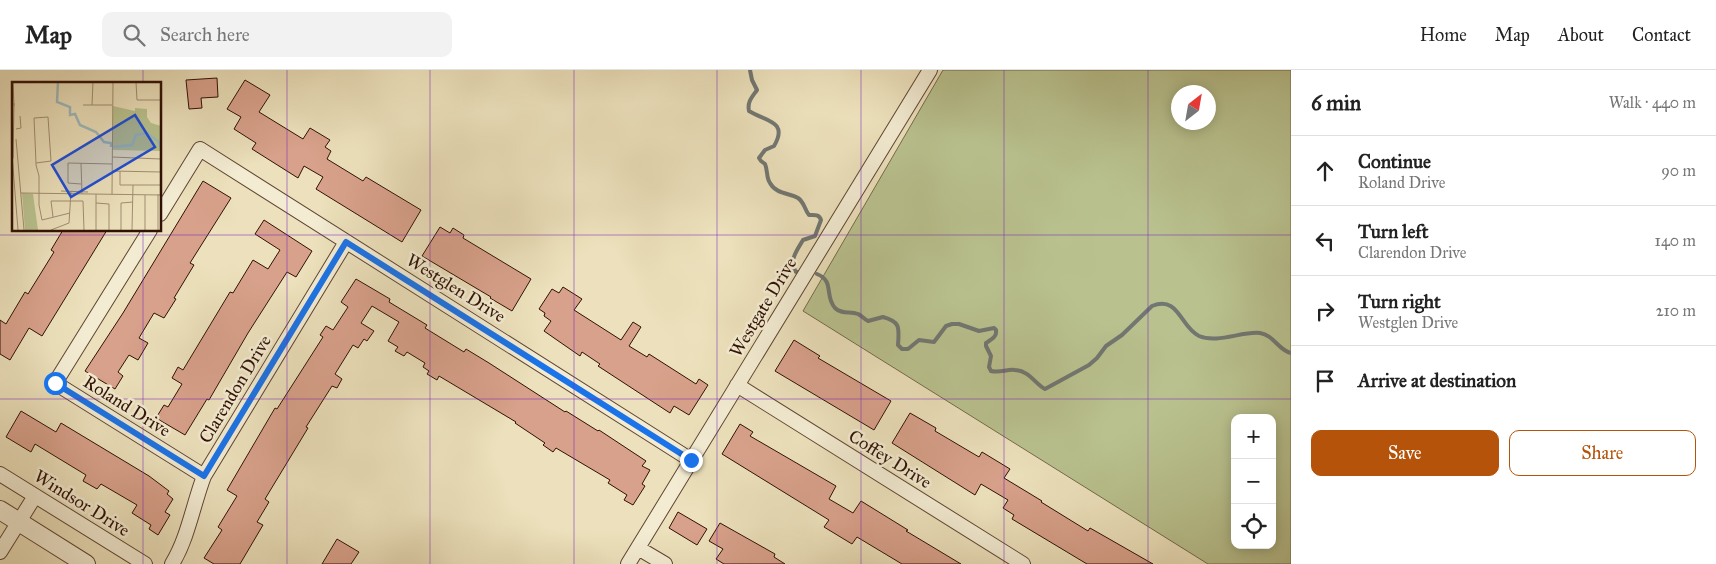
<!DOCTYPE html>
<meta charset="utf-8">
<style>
:root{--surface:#fff;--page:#f2f2f2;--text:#222;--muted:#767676;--line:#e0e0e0;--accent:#b45309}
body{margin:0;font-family:"IM FELL Great Primer",serif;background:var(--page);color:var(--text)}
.controls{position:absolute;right:15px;bottom:15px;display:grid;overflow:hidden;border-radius:10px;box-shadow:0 2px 12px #0003}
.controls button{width:45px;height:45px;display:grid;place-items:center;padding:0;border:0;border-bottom:1px solid var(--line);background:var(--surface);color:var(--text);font:25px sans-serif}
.compass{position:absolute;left:1171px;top:15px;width:45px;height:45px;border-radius:50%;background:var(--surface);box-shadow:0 2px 12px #0003;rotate:31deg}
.stop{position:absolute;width:15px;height:15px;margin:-11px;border:4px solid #1a73e8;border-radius:50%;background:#fff}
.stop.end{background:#1a73e8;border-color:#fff;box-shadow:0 1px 5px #0008}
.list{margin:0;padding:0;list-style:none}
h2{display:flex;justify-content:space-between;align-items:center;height:65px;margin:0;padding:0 20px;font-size:21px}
h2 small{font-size:16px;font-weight:400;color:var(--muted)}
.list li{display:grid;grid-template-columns:32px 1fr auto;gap:15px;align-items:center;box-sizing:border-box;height:70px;padding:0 20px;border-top:1px solid var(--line)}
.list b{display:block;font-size:19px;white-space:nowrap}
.list p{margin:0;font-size:16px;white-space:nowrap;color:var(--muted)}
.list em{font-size:16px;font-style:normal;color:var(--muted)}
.actions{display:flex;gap:10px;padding:15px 20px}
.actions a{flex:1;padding:11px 0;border:1px solid var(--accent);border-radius:10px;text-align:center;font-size:18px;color:var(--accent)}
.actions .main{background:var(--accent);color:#fff}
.icon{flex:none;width:28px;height:28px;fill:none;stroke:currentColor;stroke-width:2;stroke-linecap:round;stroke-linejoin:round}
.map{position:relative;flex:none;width:1291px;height:494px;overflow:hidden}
header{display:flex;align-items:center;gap:30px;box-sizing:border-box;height:70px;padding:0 25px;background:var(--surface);border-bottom:1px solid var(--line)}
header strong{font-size:24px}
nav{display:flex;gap:28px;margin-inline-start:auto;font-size:18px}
.search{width:350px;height:45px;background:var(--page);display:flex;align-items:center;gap:12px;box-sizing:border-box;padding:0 18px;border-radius:10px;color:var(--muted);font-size:19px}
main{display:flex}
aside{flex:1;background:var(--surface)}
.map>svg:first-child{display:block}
</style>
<header>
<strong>Map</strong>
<div class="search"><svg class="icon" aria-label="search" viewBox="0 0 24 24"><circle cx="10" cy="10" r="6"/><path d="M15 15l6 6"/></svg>Search here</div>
<nav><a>Home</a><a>Map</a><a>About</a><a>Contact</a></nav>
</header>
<main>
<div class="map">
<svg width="1291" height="494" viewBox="0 0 1291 494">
<rect width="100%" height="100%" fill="#ece1bc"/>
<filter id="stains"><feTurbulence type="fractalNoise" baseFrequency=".004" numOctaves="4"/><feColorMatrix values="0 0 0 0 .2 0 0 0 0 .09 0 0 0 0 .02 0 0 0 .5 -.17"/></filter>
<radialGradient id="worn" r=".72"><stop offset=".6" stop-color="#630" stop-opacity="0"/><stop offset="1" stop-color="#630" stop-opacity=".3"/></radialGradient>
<path fill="#b9c28f" stroke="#746a4a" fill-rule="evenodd" d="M943 0H1291V494H1208L803 241ZM1178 22H1208V52H1178ZM1235 348H1272V475H1235Z"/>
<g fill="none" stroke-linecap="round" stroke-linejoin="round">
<path stroke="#727772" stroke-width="4" d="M750 0 752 10 757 20C752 27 747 32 749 41 765 51 789 51 774 76L765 80 759 88 761 91 765 94C768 101 766 107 770 113 776 124 789 123 798 128 805 133 804 139 809 145 814 145 819 144 821 150L815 166 803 170C797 180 788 192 796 202H799
M817 204C835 211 824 226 835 238 842 245 850 241 858 244 861 245 864 249 868 251L883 247C901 252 899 258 898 275L902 279H908L919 270 934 272 946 256 952 254H959L979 261 994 258 996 260C997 267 992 269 986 273V276L991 286 989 297 991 301C1000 303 1007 299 1015 300 1030 301 1035 314 1045 319L1089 295 1097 288 1106 276 1122 265 1152 236C1179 225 1180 257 1199 266 1217 274 1242 261 1260 263 1274 265 1278 280 1291 283"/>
</g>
<path fill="#d8a18b" stroke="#301104" d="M217 8 218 27 201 28 202 38 189 39 186 10Z
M245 10 270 25 259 42 303 69 310 58 330 70 325 77 331 81 327 89 363 111 366 107 421 140 402 172 316 119 323 107 304 96 298 108 252 79 256 73 234 59 241 47 227 39Z
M203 111 231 128 190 193 194 195 174 228 176 229 164 248 154 243 139 268 148 273 138 290 129 285 118 302 123 306 115 319 85 301 123 243Z
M264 150 312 181 296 207 287 202 248 263 209 330 207 329 185 365 156 348 164 335 168 337 182 314 172 308 178 297 183 300 230 222 233 223 253 190 268 199 280 180 255 164Z
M440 157 450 163 453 158 464 165 463 168 531 209 512 241 490 228 491 227 422 186Z
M63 160H107L42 266 29 258 10 290 0 284V250L6 254 25 222 28 224 54 182 51 180Z
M356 209 390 229 389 232 427 255 425 258 464 282 466 279 489 293 565 342 566 341 598 361 599 360 646 391 642 396 650 400 642 414 645 416 633 435 624 430 627 425 608 413 610 410 556 378 553 382 543 375 545 373 515 353 516 352 439 306 437 310 427 304 429 301 423 297 425 293 407 282 404 286 395 281 398 277 388 271 399 252 372 236 361 253 374 261 367 271 364 269 358 278 353 275 335 304 342 309 337 318 332 316 306 357 308 358 265 429 269 432 257 452 263 455 240 494H214L204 488 222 460 218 457 237 426 227 420 275 338 277 339 323 267 320 265 326 256 333 260 348 237 341 232Z
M563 217 582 229 574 240 621 270 633 252 641 257 629 276 647 287 649 284 696 314 699 309 708 315 689 345 674 336 670 343 598 296 600 294 582 282 580 286 544 261 551 251 544 246 545 243 539 239 552 219 559 223Z
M794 270 820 286 818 288 891 331 874 360 775 301Z
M21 341 56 362 61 353 149 406 169 421 167 424 173 429 165 442 170 445 158 465 149 459 151 455 132 443 137 435 101 414 97 419 83 411 86 405 35 374 31 382 6 367Z
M910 343 936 358 935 361 979 387 982 382 1010 399 1004 408 1042 431 1041 432 1088 461 1090 458 1153 494H1087L1012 449 1014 445 1003 438 1008 430 981 414 975 425 892 373Z
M740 354 753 362 750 366 836 416 829 429 853 443 861 431 908 460 906 461 961 494H902L857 467 852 474 824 457 829 450 722 384Z
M678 442 707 459 697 475 669 458Z
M720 453 775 484 774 487 785 494H724L716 489 723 479 709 471Z
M337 469 359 482 351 494H322Z"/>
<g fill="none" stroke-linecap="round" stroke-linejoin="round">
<g stroke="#5f4532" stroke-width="16">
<path id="minor" d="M160 144 200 79 691 390
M150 160 55 313 204 406
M737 315 1023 494
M0 404 145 494
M638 478 665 494
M0 482 35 426
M172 494C188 468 193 435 204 406L346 172
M628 494 930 0"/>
</g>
<g stroke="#5f4532" stroke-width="20">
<path id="tertiary" d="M0 440 86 494"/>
</g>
<use href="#minor" stroke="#f3ecd3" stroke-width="14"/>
<use href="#tertiary" stroke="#f3ecd3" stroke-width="18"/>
</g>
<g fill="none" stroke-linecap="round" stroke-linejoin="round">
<path stroke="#1a73e8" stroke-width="6" d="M55 313 204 406 346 172 691 390"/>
</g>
<path fill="none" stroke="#7b2cbf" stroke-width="1" stroke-opacity="0.55" d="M143 0V14M287 0V494M430 0V494M574 0V494M717 0V494M861 0V494M1004 0V494M1148 0V494M143 160V494M0 165H1291M0 329H1291"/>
<g text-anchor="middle" stroke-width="5" stroke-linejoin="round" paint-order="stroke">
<g font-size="18" fill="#301104" stroke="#f3ecd3">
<text transform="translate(456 218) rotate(32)" y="6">Westglen Drive</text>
<text transform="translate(763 237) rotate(-59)" y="6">Westgate Drive</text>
<text transform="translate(235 319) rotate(-59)" y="6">Clarendon Drive</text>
<text transform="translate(127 336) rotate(32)" y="6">Roland Drive</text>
<text transform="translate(890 389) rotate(32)" y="6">Coffey Drive</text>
<text transform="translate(82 433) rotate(32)" y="6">Windsor Drive</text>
</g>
</g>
<g transform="translate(12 12)">
<rect width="149" height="149" fill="#ece1bc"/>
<path d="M101 24 123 29V26L135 27V35L139 41 149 44V76L148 69 101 68ZM10 111 21 112 26 148H13Z" fill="#b9c28f"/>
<path fill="none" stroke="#9ebbbc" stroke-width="2.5" d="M46 0 45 20 58 25V33L63 32 68 43 84 50 92 60 99 61V65M101 65 120 63 124 53 135 51 146 59 149 66"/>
<path fill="none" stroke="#a18e72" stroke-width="1" d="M1 0 2 24M124 0 125 18H149M71 23H100M80 23 81 0M4 47 9 46 8 34M4 57 12 148M0 73 6 148M100 75 149 77M1 76 2 21M24 81 39 79 36 35 22 36 23 58 24 81V83L27 94V123L30 138 58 131M69 81 70 112M100 89 149 90M108 89V103H149M69 102 56 101V81L100 82M49 109 76 110M9 111 149 113M100 112 101 0M84 121 97 122V148M41 135 39 119H71L72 148M39 148 57 141 59 109M84 148V112M109 148V121L121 120M120 148 121 103M133 148V113M146 148V112"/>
<path fill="#1d4ed8" fill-opacity="0.15" stroke="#1d4ed8" stroke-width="2.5" d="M123 33 143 65 59 115 40 83Z"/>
<rect width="149" height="149" fill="none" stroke="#301104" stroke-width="2.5"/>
</g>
<rect width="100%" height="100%" filter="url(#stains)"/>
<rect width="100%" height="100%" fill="url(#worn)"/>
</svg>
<div class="controls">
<button>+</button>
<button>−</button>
<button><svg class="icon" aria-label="locate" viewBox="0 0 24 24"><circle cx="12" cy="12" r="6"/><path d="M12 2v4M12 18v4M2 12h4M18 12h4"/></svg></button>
</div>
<svg class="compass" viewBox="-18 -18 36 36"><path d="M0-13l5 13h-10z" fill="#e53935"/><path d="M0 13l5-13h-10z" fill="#767676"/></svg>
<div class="stop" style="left:55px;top:313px"></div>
<div class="stop end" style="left:691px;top:390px"></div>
</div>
<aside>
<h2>6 min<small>Walk · 440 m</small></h2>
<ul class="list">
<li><svg class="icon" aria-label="ahead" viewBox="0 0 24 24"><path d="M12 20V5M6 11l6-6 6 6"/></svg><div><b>Continue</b><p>Roland Drive</p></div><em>90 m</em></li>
<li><svg class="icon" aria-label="left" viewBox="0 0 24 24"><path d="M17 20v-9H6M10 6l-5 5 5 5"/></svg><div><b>Turn left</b><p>Clarendon Drive</p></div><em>140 m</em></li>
<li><svg class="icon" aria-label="right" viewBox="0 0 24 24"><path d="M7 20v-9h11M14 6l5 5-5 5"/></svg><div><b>Turn right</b><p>Westglen Drive</p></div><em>210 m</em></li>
<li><svg class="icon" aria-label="arrive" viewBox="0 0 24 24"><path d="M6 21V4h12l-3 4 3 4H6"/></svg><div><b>Arrive at destination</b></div></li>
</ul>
<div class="actions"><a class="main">Save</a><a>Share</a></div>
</aside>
</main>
